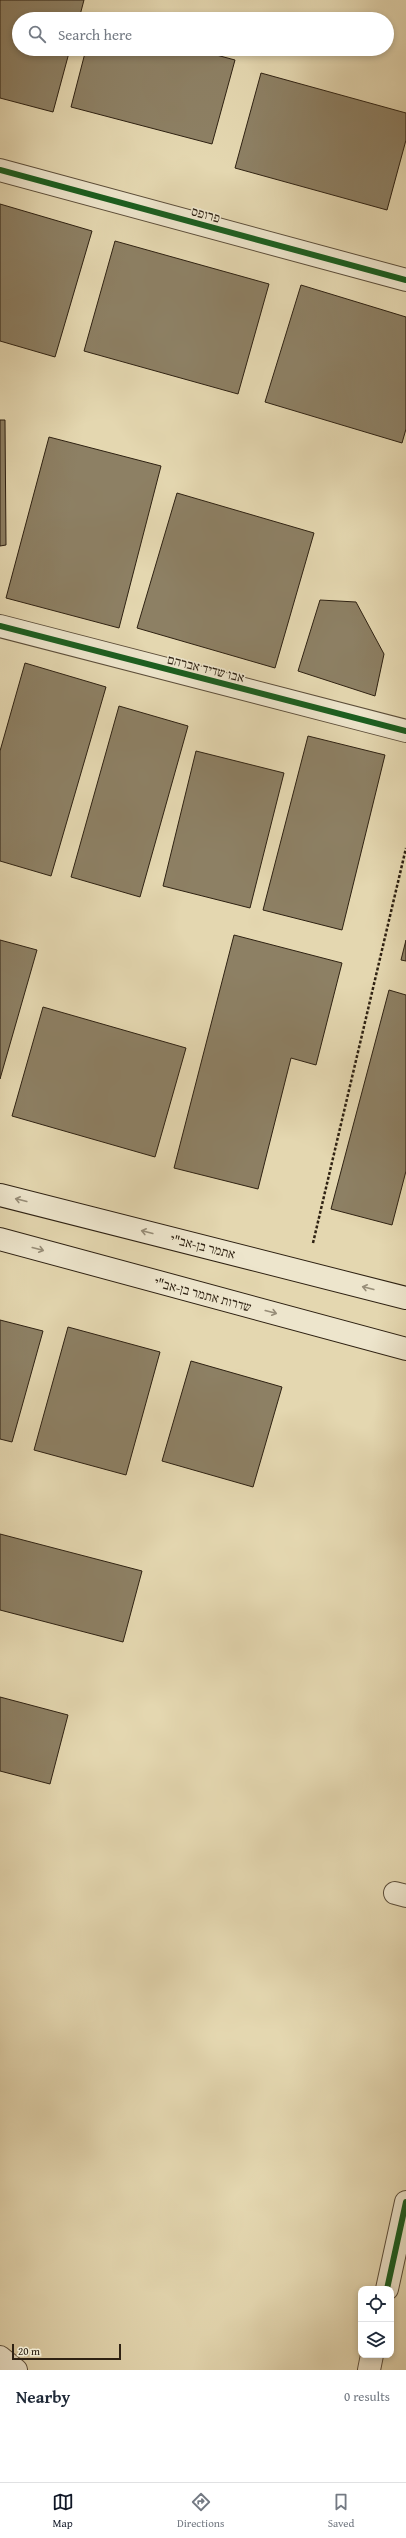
<!DOCTYPE html>
<meta charset="utf-8">
<style>
:root{--surface:#fff;--page:#f2f2f3;--text:#1f2937;--muted:#747a83;--line:#e0e1e3;--accent:#111827}
body{margin:0;font-family:"Gentium Book Plus","Frank Ruhl Libre",serif;background:var(--page);color:var(--text)}
.controls{position:absolute;right:12px;bottom:12px;display:grid;overflow:hidden;border-radius:8px;box-shadow:0 2px 6px #0003}
.controls button{width:36px;height:36px;display:grid;place-items:center;padding:0;border:0;border-bottom:1px solid var(--line);background:var(--surface);color:var(--text);font:20px sans-serif}
.scale{position:absolute;left:12px;bottom:10px;width:109px;box-sizing:border-box;padding-left:4px;border:2px solid #2e2112;border-top:0;font-size:11px;line-height:14px;white-space:nowrap;color:#2e2112;-webkit-text-stroke:3px #ede5cc;paint-order:stroke}
.list{margin:0;padding:0;list-style:none}
h2{display:flex;justify-content:space-between;align-items:center;height:52px;margin:0;padding:0 16px;font-size:17px}
h2 small{font-size:13px;font-weight:400;color:var(--muted)}
.icon{flex:none;width:22px;height:22px;fill:none;stroke:currentColor;stroke-width:2;stroke-linecap:round;stroke-linejoin:round}
.map{position:relative;flex:none;width:406px;height:2370px;overflow:hidden}
.search{position:absolute;background:var(--surface);box-shadow:0 2px 6px #0003;left:12px;right:12px;top:12px;height:44px;display:flex;align-items:center;gap:10px;box-sizing:border-box;padding:0 14px;border-radius:22px;color:var(--muted);font-size:15px}
.sheet{height:112px;background:var(--surface)}
nav{display:flex;justify-content:space-around;align-items:center;box-sizing:border-box;height:56px;border-top:1px solid var(--line);background:var(--surface);font-size:11px;color:var(--muted)}
nav a{display:grid;justify-items:center;gap:2px}
nav .on{color:var(--accent)}
.map>svg:first-child{display:block}
</style>
<div class="map">
<svg width="406" height="2370" viewBox="0 0 406 2370">
<rect width="100%" height="100%" fill="#e4d7b0"/>
<filter id="stains"><feTurbulence type="fractalNoise" baseFrequency=".005" numOctaves="4"/><feColorMatrix values="0 0 0 0 .2 0 0 0 0 .09 0 0 0 0 .02 0 0 0 .5 -.17"/></filter>
<radialGradient id="worn" r=".72"><stop offset=".6" stop-color="#630" stop-opacity="0"/><stop offset="1" stop-color="#630" stop-opacity=".3"/></radialGradient>
<path fill="#8d8064" stroke="#2e2112" d="M0 0H84L79 19H19V49H70L53 112 0 98Z
M86 49H194L235 60 212 144 71 107Z
M261 73 406 113V140L387 210 235 168Z
M0 204 92 231 55 357 0 341Z
M115 241 269 284 238 394 84 351Z
M301 285 406 317V429L402 443 265 402Z
M0 420H5L6 545 0 546Z
M49 437 161 466 119 628 6 598Z
M177 493 314 533 275 668 137 628Z
M320 600 356 602 384 654 375 696 298 671Z
M25 663 106 687 51 876 0 861V751Z
M119 706 188 726 140 897 71 877Z
M308 736 385 755 342 930 263 910Z
M196 751 284 773 250 908 163 886Z
M234 935 342 963 316 1065 291 1058 258 1189 174 1168Z
M0 940 37 950 0 1079Z
M406 940V961L401 960Z
M389 990 406 995V1171L392 1225 331 1209Z
M43 1007 186 1048 155 1157 12 1116Z
M0 1320 43 1331 12 1442 0 1439Z
M68 1327 160 1352 126 1475 34 1450Z
M191 1361 282 1387 253 1487 162 1461Z
M0 1534 142 1571 123 1642 0 1610Z
M0 1697 68 1715 50 1784 0 1771Z"/>
<g fill="none" stroke-linecap="round" stroke-linejoin="round">
<g stroke="#5c4e3a" stroke-width="24">
<path id="minor" d="M0 170 406 280
M0 626 406 731
M395 1893 406 1896
M387 2289 406 2202
M0 2357 16 2370
M369 2370 372 2355"/>
</g>
<g stroke="#2e2112" stroke-width="24">
<path id="secondary" d="M0 1195 406 1298
M0 1239 406 1349"/>
</g>
<path stroke="#2e2112" stroke-width="2.5" stroke-dasharray="3 2" stroke-linecap="butt" d="M313 1243 406 848"/>
<use href="#minor" stroke="#ede5cc" stroke-width="22"/>
<use href="#secondary" stroke="#ede5cc" stroke-width="22"/>
<g stroke="#ede5cc" stroke-width="8">
<path id="cycleway" d="M0 170 406 280
M0 626 406 731
M387 2289 406 2202"/>
</g>
<use href="#cycleway" stroke="#1b5e20" stroke-width="6"/>
</g>
<defs><path id="oneway-shaft" d="M-6 0H5M1.5-3L5.5 0L1.5 3" fill="none" stroke-width="1.6" stroke-linecap="round" stroke-linejoin="round"/></defs>
<g stroke="#978d78">
<use href="#oneway-shaft" transform="translate(21 1200) rotate(-166)"/>
<use href="#oneway-shaft" transform="translate(147 1232) rotate(-166)"/>
<use href="#oneway-shaft" transform="translate(38 1249) rotate(15)"/>
<use href="#oneway-shaft" transform="translate(368 1288) rotate(-166)"/>
<use href="#oneway-shaft" transform="translate(271 1312) rotate(15)"/>
</g>
<g text-anchor="middle" stroke-width="3" stroke-linejoin="round" paint-order="stroke">
<g font-size="13" fill="#2e2112" stroke="#ede5cc">
<text transform="translate(206 214) rotate(15)" y="5">פרופס</text>
<text transform="translate(206 668) rotate(14)" y="5">אבו שדיד אברהם</text>
<text transform="translate(203 1246) rotate(14)" y="5">אתמר בן-אב"י</text>
<text transform="translate(203 1294) rotate(15)" y="5">שדרות אתמר בן-אב"י</text>
</g>
</g>
<rect width="100%" height="100%" filter="url(#stains)"/>
<rect width="100%" height="100%" fill="url(#worn)"/>
</svg>
<div class="controls">
<button><svg class="icon" aria-label="locate" viewBox="0 0 24 24"><circle cx="12" cy="12" r="6"/><path d="M12 2v4M12 18v4M2 12h4M18 12h4"/></svg></button>
<button><svg class="icon" aria-label="layers" viewBox="0 0 24 24"><path d="M12 4l9 5-9 5-9-5zM3 14l9 5 9-5"/></svg></button>
</div>
<div class="scale">20 m</div>
<div class="search"><svg class="icon" aria-label="search" viewBox="0 0 24 24"><circle cx="10" cy="10" r="6"/><path d="M15 15l6 6"/></svg>Search here</div>
</div>
<section class="sheet">
<h2>Nearby<small>0 results</small></h2>
<ul class="list">
</ul>
</section>
<nav>
<a class="on"><svg class="icon" aria-label="map" viewBox="0 0 24 24"><path d="M3 6l6-2 6 2 6-2v14l-6 2-6-2-6 2zM9 4v14M15 6v14"/></svg>Map</a>
<a><svg class="icon" aria-label="directions" viewBox="0 0 24 24"><path d="M12 3l9 9-9 9-9-9zM9 14v-3h6M13 9l2 2-2 2"/></svg>Directions</a>
<a><svg class="icon" aria-label="saved" viewBox="0 0 24 24"><path d="M7 4h10v16l-5-4-5 4z"/></svg>Saved</a>
</nav>
